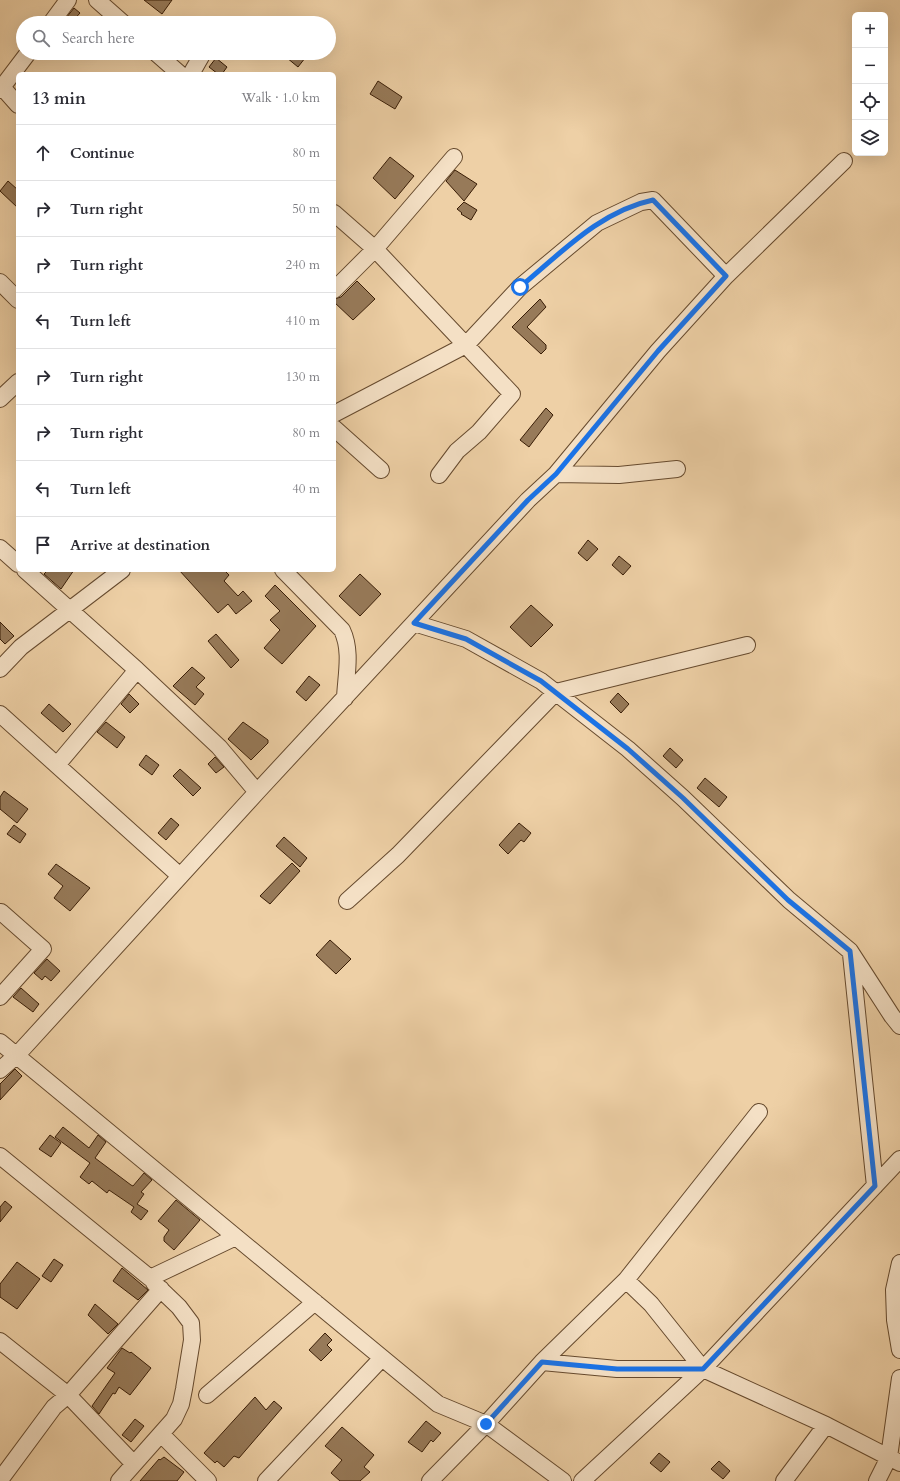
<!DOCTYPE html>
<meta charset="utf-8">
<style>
:root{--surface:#fff;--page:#f2f2f3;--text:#2b2b33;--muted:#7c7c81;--line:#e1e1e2}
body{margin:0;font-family:Cardo,serif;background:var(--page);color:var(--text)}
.controls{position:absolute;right:12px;top:12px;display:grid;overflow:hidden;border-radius:6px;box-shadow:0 4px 16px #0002}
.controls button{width:36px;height:36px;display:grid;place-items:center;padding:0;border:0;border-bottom:1px solid var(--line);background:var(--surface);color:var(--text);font:20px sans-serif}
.stop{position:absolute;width:12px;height:12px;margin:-9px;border:3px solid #1a73e8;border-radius:50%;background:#fff}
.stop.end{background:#1a73e8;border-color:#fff;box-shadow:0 1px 4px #0008}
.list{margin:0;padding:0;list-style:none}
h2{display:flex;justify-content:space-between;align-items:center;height:52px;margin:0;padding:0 16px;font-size:17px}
h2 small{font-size:13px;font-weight:400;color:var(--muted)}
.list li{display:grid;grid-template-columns:26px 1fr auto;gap:12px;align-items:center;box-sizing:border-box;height:56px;padding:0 16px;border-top:1px solid var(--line)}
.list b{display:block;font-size:15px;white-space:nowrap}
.list em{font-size:13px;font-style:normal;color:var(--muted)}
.icon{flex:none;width:22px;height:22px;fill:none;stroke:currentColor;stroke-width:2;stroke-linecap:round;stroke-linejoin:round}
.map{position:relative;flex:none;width:900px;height:1481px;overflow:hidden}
.search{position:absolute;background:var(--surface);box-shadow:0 4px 16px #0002;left:16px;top:16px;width:320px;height:44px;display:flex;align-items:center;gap:10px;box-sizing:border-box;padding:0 14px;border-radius:22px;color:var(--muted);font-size:15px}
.panel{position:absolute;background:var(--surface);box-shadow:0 4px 16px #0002;left:16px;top:72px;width:320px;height:500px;border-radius:6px}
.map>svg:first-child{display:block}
</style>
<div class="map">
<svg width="900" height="1481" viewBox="0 0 900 1481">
<rect width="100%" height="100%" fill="#eed0a6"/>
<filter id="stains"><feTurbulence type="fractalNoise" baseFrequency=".005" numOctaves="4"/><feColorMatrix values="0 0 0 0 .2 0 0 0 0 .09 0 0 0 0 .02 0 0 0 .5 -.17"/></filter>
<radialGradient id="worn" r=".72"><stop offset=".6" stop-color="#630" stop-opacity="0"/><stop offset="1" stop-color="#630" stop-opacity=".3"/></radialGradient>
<path fill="#977a59" stroke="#391d06" d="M144 0H172L162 14Z
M74 8 80 13 71 23 66 18Z
M281 53H309L298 67Z
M216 58 227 67 222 74H218L209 67Z
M378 81 402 97 395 109 370 94Z
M390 157 414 176 395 199 373 178Z
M455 170 477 184 464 201 446 181Z
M8 181 18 190V208L0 191Z
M464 202 477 210 471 220 461 214 462 213 457 209Z
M357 281 375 299 353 320 334 302V299L341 297Z
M540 299 546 307 527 327 546 345V349L541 354 512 327Z
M546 408 553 415 529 447 520 440Z
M588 540 598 549 587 561 578 553Z
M619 556 631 566 623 575 612 565Z
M48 570H74L61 589 44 574Z
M179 570H224L229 575 224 581 238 596 243 591 252 601 236 614 228 604 218 613Z
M360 574 381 594 360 616 339 596Z
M275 585 316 626 282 664 264 648 280 630 270 620 280 611 265 596Z
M531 605 553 625 531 647 510 627Z
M0 622 14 636 5 644 0 639Z
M216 634 239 660 231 668 208 641Z
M192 667 205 678 196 687 204 694 195 705 173 686Z
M309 676 320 685 306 701 296 692Z
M618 693 629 704 621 713 610 702Z
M129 694 139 704 130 713 121 704Z
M49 704 71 724 63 732 41 713Z
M106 722 125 737 117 748 97 732Z
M243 722 268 740V743L251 760 228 739Z
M670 748 683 760 676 768 663 756Z
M146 755 159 765 152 775 139 765Z
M215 757 224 767 216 773 208 764Z
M180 769 201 788 193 796 173 776Z
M705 778 727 797 719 807 697 788Z
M4 791 28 809 17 823 0 809V797Z
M171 818 179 825 166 840 158 833Z
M519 823 531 833 524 842 521 840 508 854 499 845Z
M14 825 26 834 20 843 7 834Z
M284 837 307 858 300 867 276 846Z
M292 863 300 871 270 904 260 896Z
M56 864 90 888 70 911 54 898 63 886 48 874Z
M330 940 351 959 336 974 316 955Z
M47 959 60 971 51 981 45 976 42 980 34 973Z
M21 988 39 1004 33 1012 13 997Z
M15 1069 22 1076 0 1100V1084Z
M63 1127 89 1148 98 1135 106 1142 95 1158 131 1185 133 1186 144 1173 152 1180 141 1192 144 1194 137 1204 148 1211 141 1220 131 1212 134 1207 109 1190 107 1193 92 1181 89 1184 80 1177 90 1163 55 1137Z
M50 1135 61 1143 51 1157 39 1149Z
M176 1200 200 1220 174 1250 164 1241V1237L169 1230 158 1221Z
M5 1201 12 1207 0 1222V1207Z
M54 1259 63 1265 51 1282 42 1276Z
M17 1262 40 1279 17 1309 0 1297V1284Z
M122 1268 148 1290 138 1300 113 1281Z
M95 1304 118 1324 108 1334 88 1315Z
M325 1333 332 1340 327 1345 332 1350 321 1361 309 1350Z
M122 1348 130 1353 131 1352 151 1368 130 1395 119 1387 115 1394 113 1393 99 1414 92 1406 115 1373 107 1368Z
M255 1397 266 1410 274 1401 282 1408 239 1458 234 1456 224 1467 217 1461 215 1463 204 1453Z
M135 1419 144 1426 131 1442 122 1435Z
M426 1421 441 1433 433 1442 431 1440 422 1452 408 1442Z
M342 1427 374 1455 364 1467 370 1472 360 1481H340L331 1473 342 1460 325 1446Z
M659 1453 670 1462 661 1472 650 1463Z
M164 1457 184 1472 177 1481H140L159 1459 160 1460Z
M719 1461 730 1471 723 1479 711 1469Z"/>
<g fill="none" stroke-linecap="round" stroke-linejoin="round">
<g stroke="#664a2e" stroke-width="18">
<path id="minor" d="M97 0 123 23
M51 23 68 0
M156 53 180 74
M191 74 203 53
M2 87 18 105
M0 90 28 53
M334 213 375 249 512 394 479 432 457 451 439 475
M0 282 18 300
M334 290 375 249 454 157
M0 399 18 382
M334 414 466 345 520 287 597 223 641 202 653 200 726 276
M334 428 381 470
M556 474 619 475 677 469
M0 548 18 564
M25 570 137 670 219 747 257 792
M283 570 342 630C352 651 346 675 345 698
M414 623 466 639 541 681 628 749 683 798 789 900 850 951 892 1016 900 1026
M0 669 21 647 122 570
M0 714 180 876
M57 765 137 670
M347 901 398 855 556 692 747 645
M851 954 875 1186
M0 997 43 949 1 912
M0 1042 438 1404 486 1424 563 1481
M0 1070 17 1055 257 792 528 500 556 474 658 351 726 276 844 161
M0 1156 150 1278 236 1237
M900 1263 894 1290 895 1320 900 1350
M626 1280 651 1304 703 1369
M0 1341 68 1395 133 1463
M542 1362 626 1280 759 1112
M207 1395 315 1302
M161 1434 208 1481
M0 1480 54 1407 68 1395 161 1289
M119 1481 174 1419 181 1404 184 1389 192 1340 191 1323 179 1307 154 1283
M266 1481 382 1358
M430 1481 486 1424 542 1362 617 1369H703L826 1425 900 1463
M582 1481 703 1369 900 1159
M784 1481 826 1425
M877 1481 889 1457 900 1378"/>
</g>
<use href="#minor" stroke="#f4e0c5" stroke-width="16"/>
</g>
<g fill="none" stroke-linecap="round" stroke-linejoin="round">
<path stroke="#1a73e8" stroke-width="5" d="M486 1424 542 1362 617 1369H703L875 1186 850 951 788 900 683 798 628 749 541 681 466 639 414 623 528 500 556 474 658 351 726 276 653 200C600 211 560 254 520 287"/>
</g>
<rect width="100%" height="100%" filter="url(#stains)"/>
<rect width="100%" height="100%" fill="url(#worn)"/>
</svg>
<div class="controls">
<button>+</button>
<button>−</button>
<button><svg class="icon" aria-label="locate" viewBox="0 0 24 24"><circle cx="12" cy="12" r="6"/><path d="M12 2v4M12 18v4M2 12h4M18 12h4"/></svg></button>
<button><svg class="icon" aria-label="layers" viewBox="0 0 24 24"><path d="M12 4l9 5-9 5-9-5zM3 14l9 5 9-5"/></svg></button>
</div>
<div class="stop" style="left:520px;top:287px"></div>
<div class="stop end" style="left:486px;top:1424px"></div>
<div class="search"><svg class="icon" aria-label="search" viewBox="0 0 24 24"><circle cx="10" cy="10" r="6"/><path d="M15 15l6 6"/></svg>Search here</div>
<section class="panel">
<h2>13 min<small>Walk · 1.0 km</small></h2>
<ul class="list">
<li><svg class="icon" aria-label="ahead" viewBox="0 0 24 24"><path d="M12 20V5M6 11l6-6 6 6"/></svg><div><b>Continue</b></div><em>80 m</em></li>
<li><svg class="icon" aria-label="right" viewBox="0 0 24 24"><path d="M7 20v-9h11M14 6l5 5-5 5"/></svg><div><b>Turn right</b></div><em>50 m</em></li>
<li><svg class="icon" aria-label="right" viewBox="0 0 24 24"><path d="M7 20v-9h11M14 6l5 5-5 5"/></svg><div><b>Turn right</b></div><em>240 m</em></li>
<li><svg class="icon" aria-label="left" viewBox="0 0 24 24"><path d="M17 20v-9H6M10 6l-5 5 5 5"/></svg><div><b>Turn left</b></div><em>410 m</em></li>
<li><svg class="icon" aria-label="right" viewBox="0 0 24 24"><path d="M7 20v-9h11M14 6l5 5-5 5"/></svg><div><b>Turn right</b></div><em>130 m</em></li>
<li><svg class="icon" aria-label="right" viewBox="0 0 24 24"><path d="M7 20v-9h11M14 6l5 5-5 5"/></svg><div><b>Turn right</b></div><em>80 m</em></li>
<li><svg class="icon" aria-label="left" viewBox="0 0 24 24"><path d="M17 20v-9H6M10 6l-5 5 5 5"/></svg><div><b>Turn left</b></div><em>40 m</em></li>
<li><svg class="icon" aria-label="arrive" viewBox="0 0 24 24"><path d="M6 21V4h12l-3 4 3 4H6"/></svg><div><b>Arrive at destination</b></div></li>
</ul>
</section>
</div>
